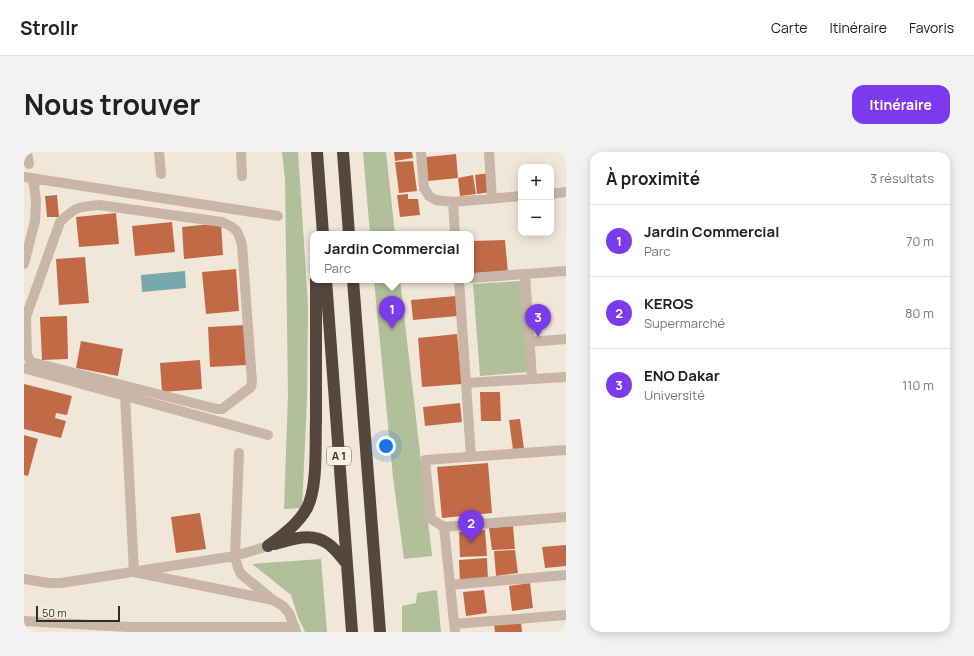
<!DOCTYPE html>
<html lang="fr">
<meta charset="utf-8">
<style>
:root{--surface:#fff;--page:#f2f2f2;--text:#202124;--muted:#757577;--line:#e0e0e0;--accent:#7c3aed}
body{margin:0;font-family:Manrope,sans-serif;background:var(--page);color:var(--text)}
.controls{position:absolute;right:12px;top:12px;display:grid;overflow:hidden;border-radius:8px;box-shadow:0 2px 10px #0003}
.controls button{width:36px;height:36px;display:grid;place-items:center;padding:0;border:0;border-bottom:1px solid var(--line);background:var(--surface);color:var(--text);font:20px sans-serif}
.scale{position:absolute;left:12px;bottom:10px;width:84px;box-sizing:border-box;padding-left:4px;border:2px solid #342b27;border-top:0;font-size:11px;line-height:14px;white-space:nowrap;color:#342b27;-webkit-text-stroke:3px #f8f0e5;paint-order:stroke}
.you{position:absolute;left:362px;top:294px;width:14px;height:14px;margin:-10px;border:3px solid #fff;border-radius:50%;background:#1a73e8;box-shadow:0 0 0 6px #1a73e833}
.badge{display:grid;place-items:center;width:26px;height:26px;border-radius:50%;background:var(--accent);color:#fff;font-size:13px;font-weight:700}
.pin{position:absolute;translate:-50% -33px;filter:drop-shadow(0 1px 2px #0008)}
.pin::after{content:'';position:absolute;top:21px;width:14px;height:12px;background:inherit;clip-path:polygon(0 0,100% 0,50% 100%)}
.popup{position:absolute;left:286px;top:79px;width:164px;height:52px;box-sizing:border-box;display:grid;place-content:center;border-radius:8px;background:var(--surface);filter:drop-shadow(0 1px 3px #0005);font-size:13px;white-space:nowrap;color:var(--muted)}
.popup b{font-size:15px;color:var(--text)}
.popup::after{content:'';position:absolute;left:50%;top:100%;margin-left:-8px;border:8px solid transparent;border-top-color:var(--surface)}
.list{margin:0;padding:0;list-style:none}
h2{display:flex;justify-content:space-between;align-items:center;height:52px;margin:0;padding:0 16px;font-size:17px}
h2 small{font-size:13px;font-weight:400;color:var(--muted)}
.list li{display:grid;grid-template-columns:26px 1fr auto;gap:12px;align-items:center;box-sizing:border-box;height:72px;padding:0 16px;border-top:1px solid var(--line)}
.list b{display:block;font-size:15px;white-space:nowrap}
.list p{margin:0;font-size:13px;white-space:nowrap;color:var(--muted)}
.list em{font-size:13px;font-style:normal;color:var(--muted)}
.map{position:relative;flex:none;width:542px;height:480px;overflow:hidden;border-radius:12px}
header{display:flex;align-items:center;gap:24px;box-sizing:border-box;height:56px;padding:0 20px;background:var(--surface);border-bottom:1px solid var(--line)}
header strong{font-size:19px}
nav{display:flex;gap:22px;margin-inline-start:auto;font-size:14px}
.intro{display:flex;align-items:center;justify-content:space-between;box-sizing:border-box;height:96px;padding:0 24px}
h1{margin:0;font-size:28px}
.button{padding:10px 18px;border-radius:12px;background:var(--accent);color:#fff;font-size:14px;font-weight:700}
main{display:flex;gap:24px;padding:0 24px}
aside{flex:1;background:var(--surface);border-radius:12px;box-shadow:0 2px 10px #0003}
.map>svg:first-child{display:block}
</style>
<header>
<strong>Strollr</strong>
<nav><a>Carte</a><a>Itinéraire</a><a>Favoris</a></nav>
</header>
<div class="intro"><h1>Nous trouver</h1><a class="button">Itinéraire</a></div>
<main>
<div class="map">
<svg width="542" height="480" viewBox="0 0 542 480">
<rect width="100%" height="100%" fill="#f0e7d9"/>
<path fill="#b1bf9a" d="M258 0H274L284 153 283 248 278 356 260 357 264 243 261 27Z
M339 0H362L371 82H346Z
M350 128H376L408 404 380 407 369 325Z
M497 129 504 220 456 224 449 132Z
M297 407 303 480H281L274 465 267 443 228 412Z
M413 438 417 480H378V454L392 451 393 441Z"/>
<path fill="#79a8ac" d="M161 119 162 136 118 140 117 123Z"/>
<path fill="#c26a46" d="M370 0H388L389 6 371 9Z
M432 2 434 26 404 29 402 5Z
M389 9 393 39 375 41 371 10Z
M465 21 467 40 453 42 451 23Z
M449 23 452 42 436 44 434 26Z
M384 42V47H394L396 63 376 65 373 43Z
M33 43 35 65H23L21 44Z
M92 61 95 92 55 95 52 65Z
M148 70 151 100 111 104 108 74Z
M197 71 199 103 160 107 158 75Z
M481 88 484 121H447V89Z
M61 105 65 151 35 153 32 107Z
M212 117 215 159 182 162 178 120Z
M432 144 434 164 389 168 387 148Z
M43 164 44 207 18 208 16 165Z
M221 173 223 213 186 215 184 175Z
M433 182 438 232 398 235 394 186Z
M57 189 99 197 94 224 52 216Z
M176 208 178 237 138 240 136 211Z
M0 232 48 244 43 263 32 261 31 266 42 269 37 286 0 277Z
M456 240H476L477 269H457Z
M436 251 438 270 401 274 399 255Z
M496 267 500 297 489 298 485 268Z
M0 283 14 287 4 324 0 323Z
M464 311 468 361 418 366 413 315Z
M176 361 182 397 152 401 147 365Z
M489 374 491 397 468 398 465 376Z
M461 378 463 404 436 405 435 380Z
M542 393V414L521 416 518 395Z
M491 398 494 421 472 424 470 399Z
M463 406 464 429 436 430 435 408Z
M506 431 509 456 488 459 485 434Z
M460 438 463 461 442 464 439 440Z
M497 469 498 480H471L470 472Z"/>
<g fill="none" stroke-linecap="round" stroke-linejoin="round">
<path stroke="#c8b7a6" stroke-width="10" d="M3 0 5 12
M135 0 137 22
M217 0 218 24
M397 0 400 36 405 44 412 48 429 50 497 44
M465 0 468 47
M0 25 254 64
M527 42 542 40
M429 50 431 82
M75 53 198 70C212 76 214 78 218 93L228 230 227 235 198 257H193L7 210 3 203 2 165 36 70C51 55 54 55 75 53Z
M0 112 11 69 12 49 9 26
M501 122 508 227
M447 126 542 119
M435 128 447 305
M505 190 542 187
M0 216 244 283
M442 231 542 225
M101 244 110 420 249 448
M542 298 401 308 407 367 420 375 542 365
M215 301 211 404 214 416 217 422 249 448 259 454 265 461 272 480
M420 375 431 480
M0 427 24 431H37L211 404 244 394
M426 433 542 423
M0 469 104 475H271
M430 472 542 463"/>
<path stroke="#55463e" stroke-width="12" d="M293 0 299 82
M319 0 325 82
M302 128 328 480
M329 128 356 480
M251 392C267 387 288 380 303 391 311 396 317 405 323 412
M244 394C258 384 274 372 283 356 294 334 291 293 292 268 292 222 292 175 292 128"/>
</g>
<g text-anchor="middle" stroke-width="4" stroke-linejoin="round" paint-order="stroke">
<rect fill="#f8f0e5" stroke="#6f6660" stroke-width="1" x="303" y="295" width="24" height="18" rx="3"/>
<g font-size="11" font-weight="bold" fill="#342b27">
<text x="315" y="308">A 1</text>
</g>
</g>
</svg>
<div class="controls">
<button>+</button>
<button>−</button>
</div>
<div class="scale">50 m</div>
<div class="you"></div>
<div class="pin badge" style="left:368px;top:177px">1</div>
<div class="popup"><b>Jardin Commercial</b>Parc</div>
<div class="pin badge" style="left:447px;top:391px">2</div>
<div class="pin badge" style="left:514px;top:185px">3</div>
</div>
<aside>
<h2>À proximité<small>3 résultats</small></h2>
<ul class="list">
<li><span class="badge">1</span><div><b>Jardin Commercial</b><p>Parc</p></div><em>70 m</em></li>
<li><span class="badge">2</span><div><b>KEROS</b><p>Supermarché</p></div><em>80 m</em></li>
<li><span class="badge">3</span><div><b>ENO Dakar</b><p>Université</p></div><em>110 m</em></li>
</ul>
</aside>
</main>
